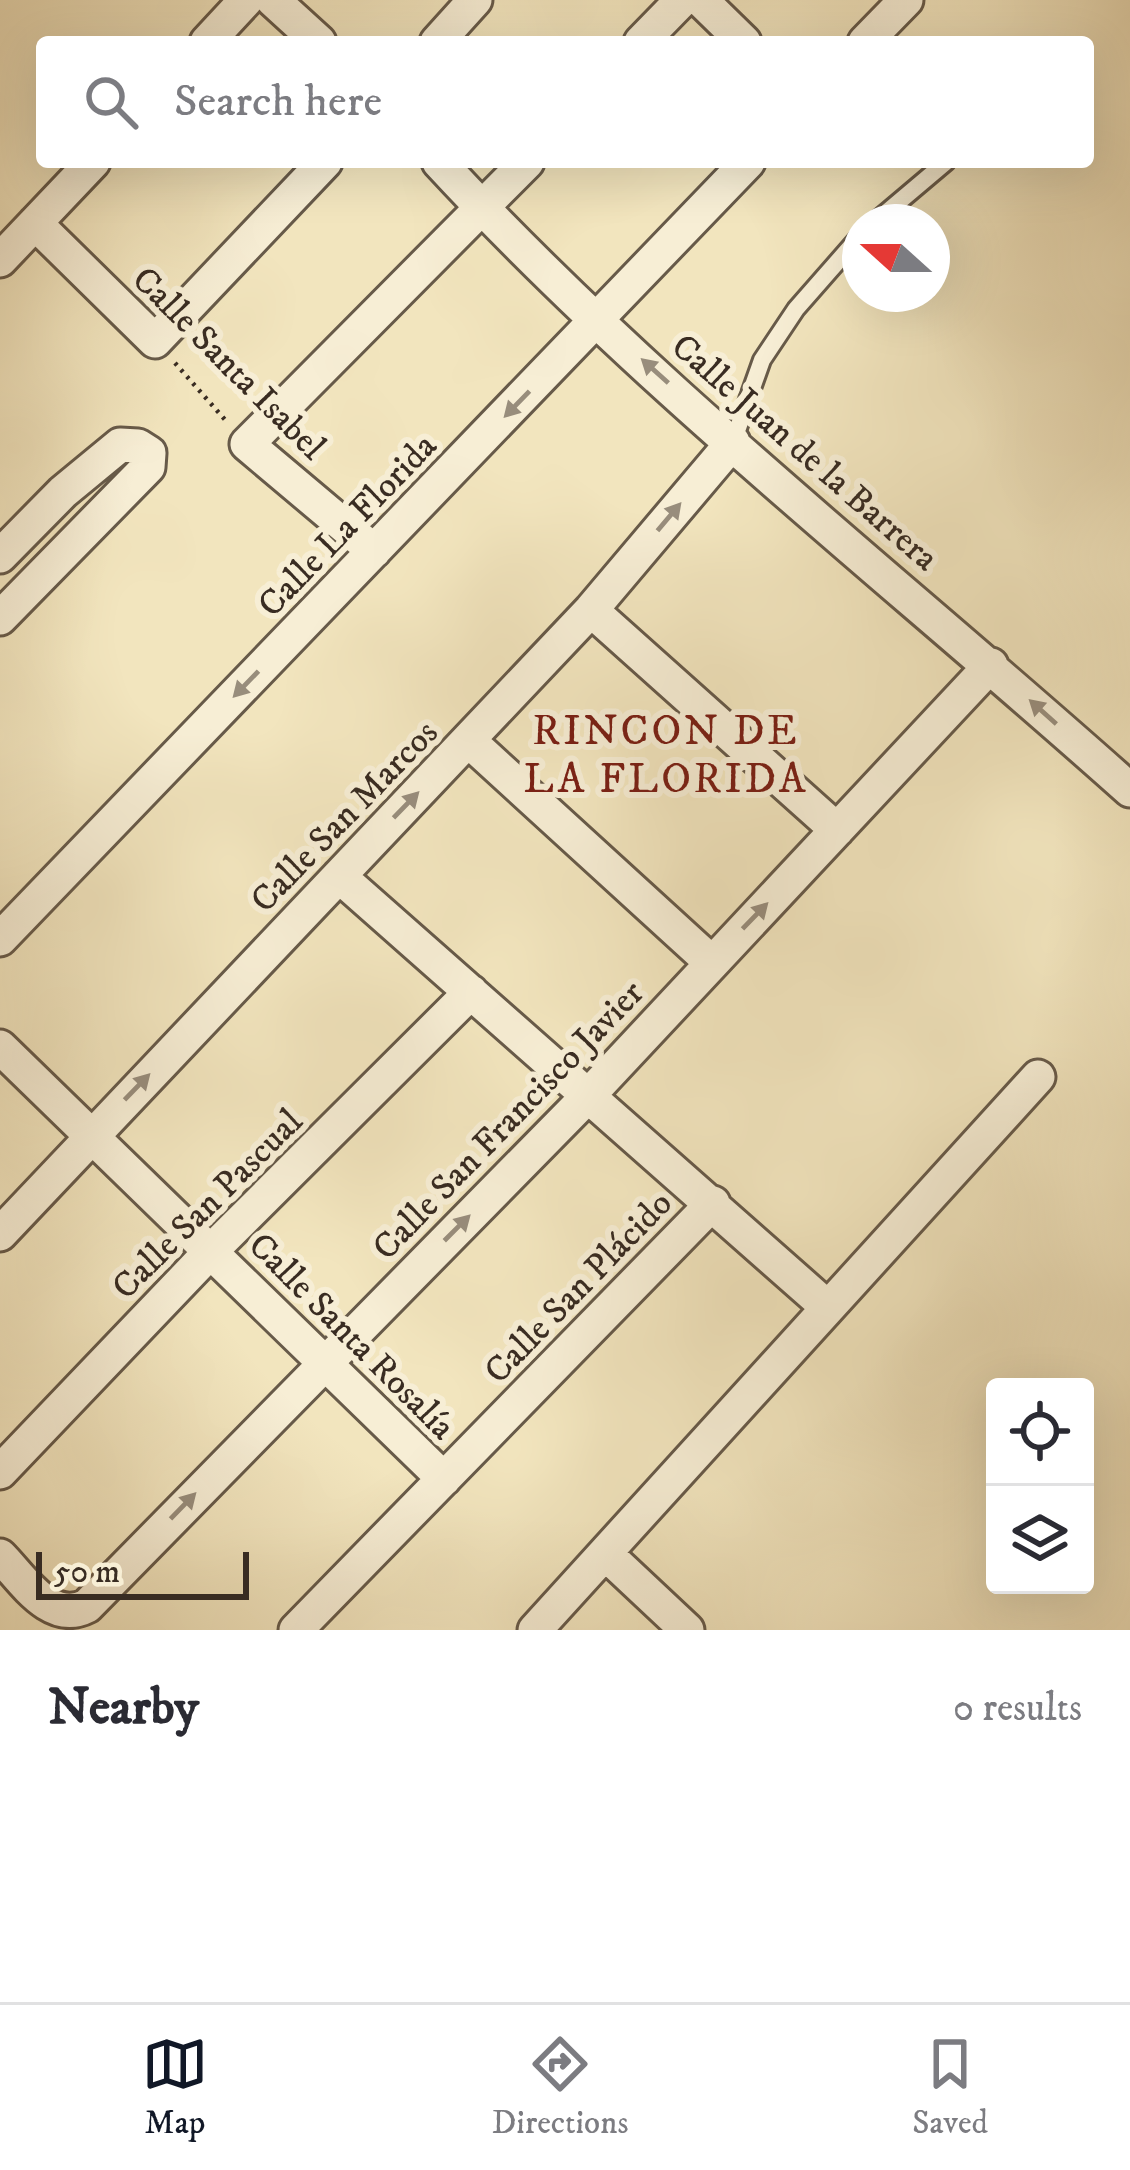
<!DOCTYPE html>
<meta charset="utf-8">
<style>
:root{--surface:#fff;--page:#f2f2f3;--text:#2b2b33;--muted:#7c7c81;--line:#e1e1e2;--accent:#111827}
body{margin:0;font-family:"IM FELL DW Pica",serif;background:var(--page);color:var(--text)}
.controls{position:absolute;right:36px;bottom:36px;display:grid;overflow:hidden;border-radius:12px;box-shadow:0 12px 48px #0002}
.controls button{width:108px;height:108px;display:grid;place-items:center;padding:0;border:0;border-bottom:3px solid var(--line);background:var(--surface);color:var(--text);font:60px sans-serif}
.compass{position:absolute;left:842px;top:204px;width:108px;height:108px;border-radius:50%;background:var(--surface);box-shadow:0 12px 48px #0002;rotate:291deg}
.scale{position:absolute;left:36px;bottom:30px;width:213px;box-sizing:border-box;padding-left:12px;border:6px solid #392c22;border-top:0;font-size:33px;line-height:42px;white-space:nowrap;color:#392c22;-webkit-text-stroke:9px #f7eed5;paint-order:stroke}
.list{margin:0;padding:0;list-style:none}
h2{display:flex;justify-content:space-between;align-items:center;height:156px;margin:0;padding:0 48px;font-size:51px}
h2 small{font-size:39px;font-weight:400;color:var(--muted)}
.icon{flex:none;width:66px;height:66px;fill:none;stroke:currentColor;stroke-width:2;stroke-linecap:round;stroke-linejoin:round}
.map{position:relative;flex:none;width:1130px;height:1630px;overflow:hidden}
.search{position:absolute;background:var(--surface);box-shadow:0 12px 48px #0002;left:36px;right:36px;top:36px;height:132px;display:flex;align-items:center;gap:30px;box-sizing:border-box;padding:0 42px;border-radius:12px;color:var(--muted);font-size:45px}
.sheet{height:372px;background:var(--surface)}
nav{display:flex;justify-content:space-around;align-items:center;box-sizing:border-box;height:168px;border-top:3px solid var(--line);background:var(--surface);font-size:33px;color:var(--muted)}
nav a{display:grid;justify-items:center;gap:6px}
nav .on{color:var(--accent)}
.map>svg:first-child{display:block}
</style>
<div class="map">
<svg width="1130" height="1630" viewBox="0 0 1130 1630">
<rect width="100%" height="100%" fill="#f2e5be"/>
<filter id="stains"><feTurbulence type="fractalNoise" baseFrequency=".00167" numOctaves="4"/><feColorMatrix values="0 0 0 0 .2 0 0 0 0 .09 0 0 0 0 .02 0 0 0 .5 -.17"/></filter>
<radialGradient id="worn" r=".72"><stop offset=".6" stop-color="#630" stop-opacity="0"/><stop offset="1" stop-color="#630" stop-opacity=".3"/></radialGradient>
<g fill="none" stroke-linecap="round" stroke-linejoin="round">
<g stroke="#675a49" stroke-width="22">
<path id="service" d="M875 222 946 162
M733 442 762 360 796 309 860 236"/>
</g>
<g stroke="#675a49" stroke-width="39">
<path id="minor" d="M273 0 319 42
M701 0 744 42
M207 42 246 0
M437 42 475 0
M641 42 682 0
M865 42 906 0
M439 162C650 390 899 583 1130 790
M35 223 155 341 325 162
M0 260 93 162
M374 551 247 444 527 162
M0 556 63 492 120 445 138 446 149 453 148 467 0 618
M591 610 837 830
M468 740 711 962
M339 876 826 1306
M0 939 748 162
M0 1047 444 1479
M0 1234 591 610 733 442
M0 1472 212 1250 471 992
M606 1554 687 1630
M0 1556C23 1579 50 1625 87 1606L588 1096 991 665
M296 1630 713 1203
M535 1630 1038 1077"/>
</g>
<path stroke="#392c22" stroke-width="4.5" stroke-dasharray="3 6" stroke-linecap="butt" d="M175 363 227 422"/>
<use href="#service" stroke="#f7eed5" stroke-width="16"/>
<use href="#minor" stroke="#f7eed5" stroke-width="33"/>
</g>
<defs><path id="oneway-solid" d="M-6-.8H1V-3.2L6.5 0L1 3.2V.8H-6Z" transform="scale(3)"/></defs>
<g fill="#988d7c">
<use href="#oneway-solid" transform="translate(655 371) rotate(-138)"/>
<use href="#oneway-solid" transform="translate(517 404) rotate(134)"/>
<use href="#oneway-solid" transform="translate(669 517) rotate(-50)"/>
<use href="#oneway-solid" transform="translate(246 684) rotate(134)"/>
<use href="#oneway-solid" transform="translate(1043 712) rotate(-138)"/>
<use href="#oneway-solid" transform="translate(406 805) rotate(-46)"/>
<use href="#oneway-solid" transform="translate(755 916) rotate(-46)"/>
<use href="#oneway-solid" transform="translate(137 1087) rotate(-46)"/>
<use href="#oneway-solid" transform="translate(457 1228) rotate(-45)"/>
<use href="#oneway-solid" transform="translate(183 1506) rotate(-46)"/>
</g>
<g text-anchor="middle" stroke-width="12" stroke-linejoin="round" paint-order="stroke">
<g font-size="36" fill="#392c22" stroke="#f7eed5">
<text transform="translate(230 362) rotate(45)" y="13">Calle Santa Isabel</text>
<text transform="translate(806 451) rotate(41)" y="13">Calle Juan de la Barrera</text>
<text transform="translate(346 524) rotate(-46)" y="13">Calle La Florida</text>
<text transform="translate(343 815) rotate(-46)" y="13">Calle San Marcos</text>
<text transform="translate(507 1119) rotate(-46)" y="13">Calle San Francisco Javier</text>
<text transform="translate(206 1203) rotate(-45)" y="13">Calle San Pascual</text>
<text transform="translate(577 1286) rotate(-46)" y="13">Calle San Plácido</text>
<text transform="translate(353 1335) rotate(45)" y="13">Calle Santa Rosalía</text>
</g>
<g font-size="42" letter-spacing="3" fill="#7a1f14" stroke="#f7eed5">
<text x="666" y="744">RINCON DE<tspan x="666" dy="48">LA FLORIDA</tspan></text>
</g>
</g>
<rect width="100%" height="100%" filter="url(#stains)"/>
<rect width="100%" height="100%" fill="url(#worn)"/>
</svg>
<div class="controls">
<button><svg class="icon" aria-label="locate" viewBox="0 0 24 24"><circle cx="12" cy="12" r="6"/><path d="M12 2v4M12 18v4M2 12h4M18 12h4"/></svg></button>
<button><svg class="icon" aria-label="layers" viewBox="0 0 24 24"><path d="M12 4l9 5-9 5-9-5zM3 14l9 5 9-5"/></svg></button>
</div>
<svg class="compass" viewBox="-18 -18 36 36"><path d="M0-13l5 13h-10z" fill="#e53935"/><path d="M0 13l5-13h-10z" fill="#7c7c81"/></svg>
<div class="scale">50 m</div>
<div class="search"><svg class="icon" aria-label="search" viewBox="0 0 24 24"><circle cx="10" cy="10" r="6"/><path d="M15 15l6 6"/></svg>Search here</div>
</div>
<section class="sheet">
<h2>Nearby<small>0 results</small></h2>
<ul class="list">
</ul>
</section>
<nav>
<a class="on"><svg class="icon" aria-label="map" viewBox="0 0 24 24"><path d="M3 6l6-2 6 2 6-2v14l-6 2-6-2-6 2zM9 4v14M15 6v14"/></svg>Map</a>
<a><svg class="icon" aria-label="directions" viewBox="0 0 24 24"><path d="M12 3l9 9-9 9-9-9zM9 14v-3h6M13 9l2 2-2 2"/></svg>Directions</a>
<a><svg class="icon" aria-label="saved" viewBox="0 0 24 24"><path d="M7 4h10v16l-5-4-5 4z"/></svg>Saved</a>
</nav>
